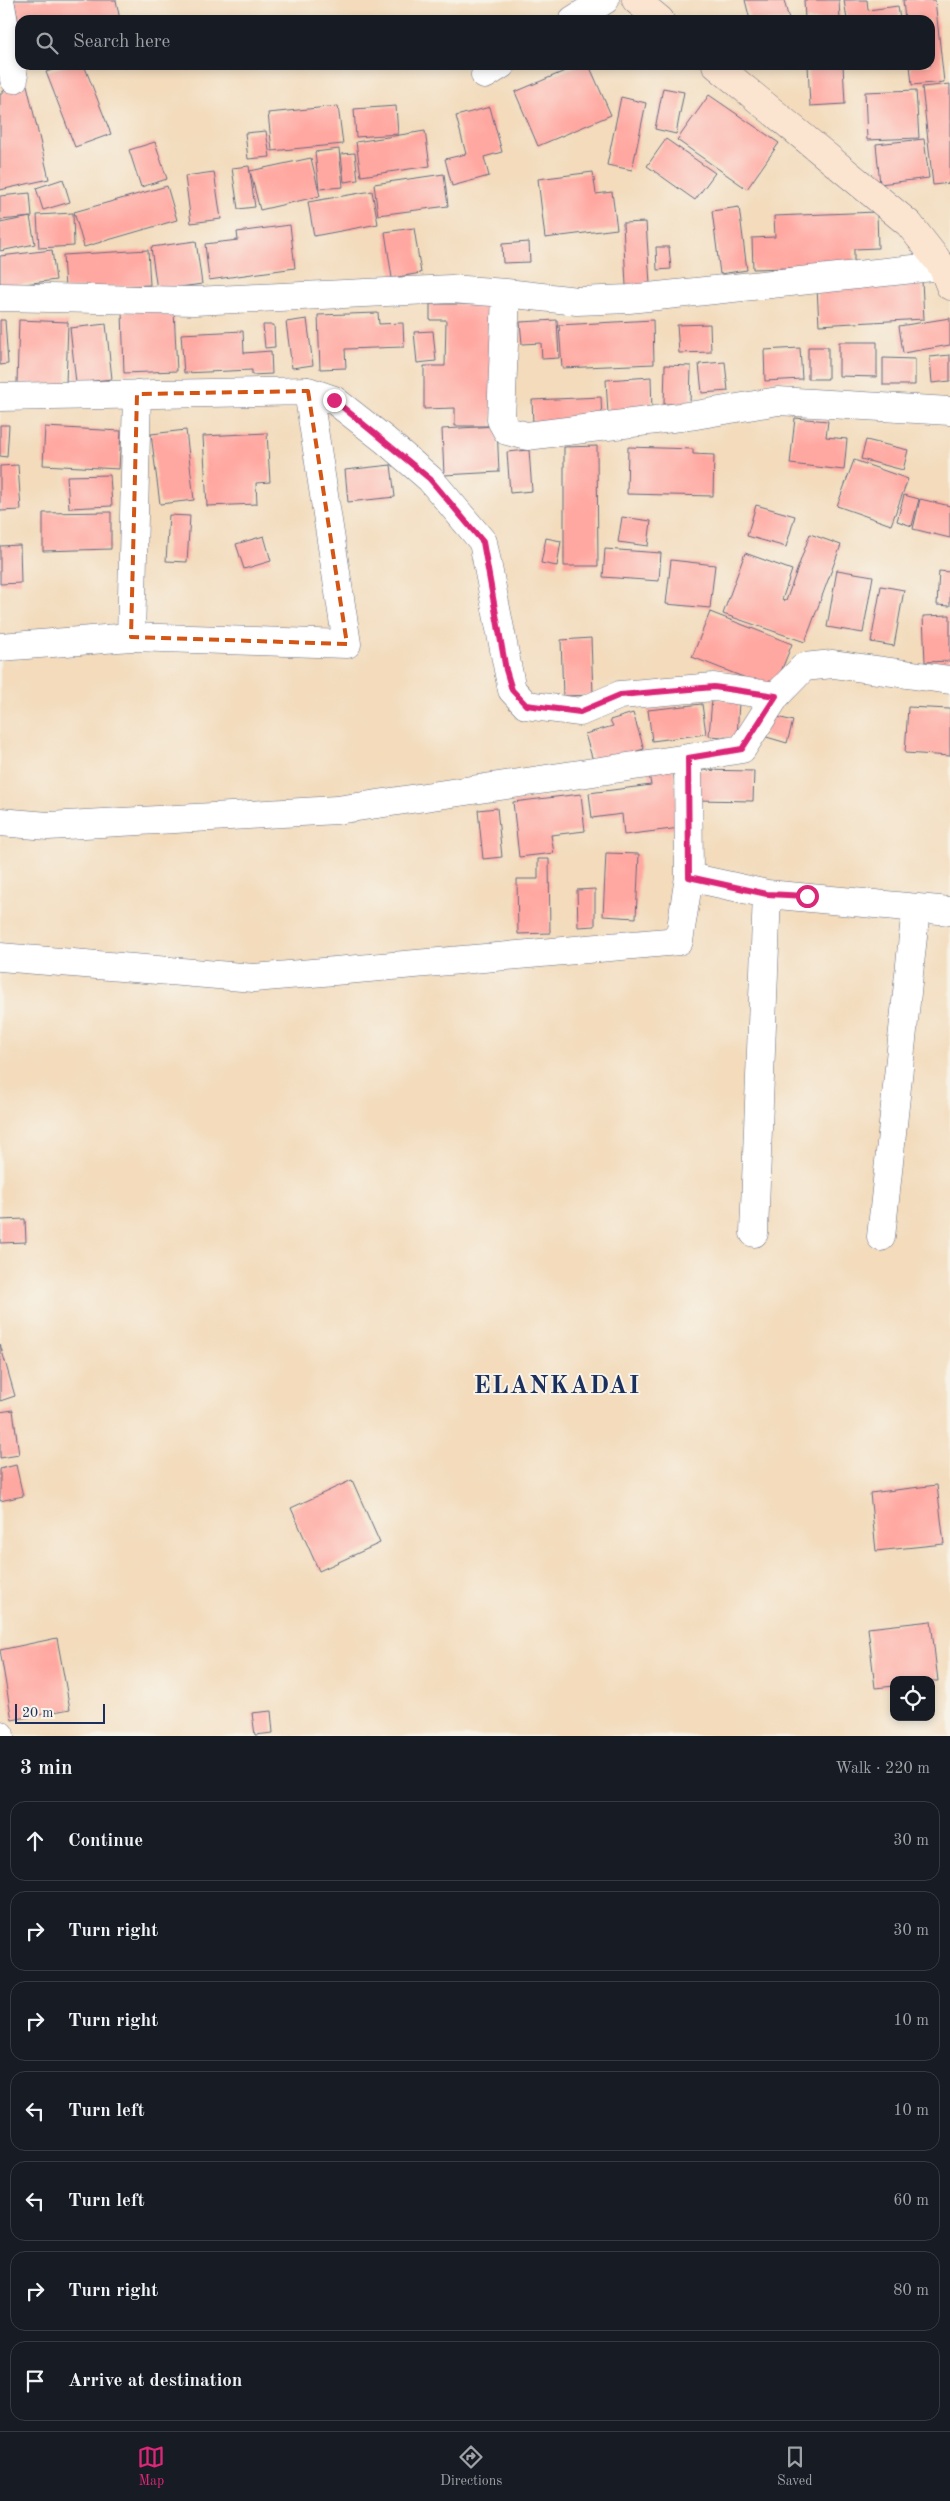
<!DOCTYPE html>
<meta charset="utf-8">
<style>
:root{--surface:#171b24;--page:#242831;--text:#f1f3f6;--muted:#9ea1a6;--line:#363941;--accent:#db2777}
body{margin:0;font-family:"Old Standard TT",serif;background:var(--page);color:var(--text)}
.controls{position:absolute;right:15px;bottom:15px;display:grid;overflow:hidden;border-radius:10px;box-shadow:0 2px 8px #0003}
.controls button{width:45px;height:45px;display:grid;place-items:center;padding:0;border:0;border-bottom:1px solid var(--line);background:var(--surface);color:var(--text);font:25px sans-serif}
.scale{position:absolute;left:15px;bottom:12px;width:90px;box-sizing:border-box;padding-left:5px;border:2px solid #1b2f5e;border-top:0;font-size:14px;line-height:18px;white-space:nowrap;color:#1b2f5e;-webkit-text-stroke:4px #f7f3e8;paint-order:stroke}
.stop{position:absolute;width:15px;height:15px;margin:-11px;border:4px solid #db2777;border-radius:50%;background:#fff}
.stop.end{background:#db2777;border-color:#fff;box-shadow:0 1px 5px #0008}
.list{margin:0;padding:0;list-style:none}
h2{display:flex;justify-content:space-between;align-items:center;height:65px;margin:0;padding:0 20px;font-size:21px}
h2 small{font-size:16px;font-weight:400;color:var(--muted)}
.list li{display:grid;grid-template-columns:32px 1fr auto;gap:15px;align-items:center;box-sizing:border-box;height:80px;margin:0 10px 10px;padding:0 10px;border:1px solid var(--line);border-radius:15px}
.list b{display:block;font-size:19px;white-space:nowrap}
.list em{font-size:16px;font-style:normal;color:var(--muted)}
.icon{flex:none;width:28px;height:28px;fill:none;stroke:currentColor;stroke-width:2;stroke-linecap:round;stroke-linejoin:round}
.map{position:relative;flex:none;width:950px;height:1736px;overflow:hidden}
.search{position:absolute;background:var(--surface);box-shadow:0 2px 8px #0003;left:15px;right:15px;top:15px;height:55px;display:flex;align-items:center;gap:12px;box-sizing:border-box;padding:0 18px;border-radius:15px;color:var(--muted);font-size:19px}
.sheet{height:695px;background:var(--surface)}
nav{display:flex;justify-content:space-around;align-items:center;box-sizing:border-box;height:70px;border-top:1px solid var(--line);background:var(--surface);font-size:14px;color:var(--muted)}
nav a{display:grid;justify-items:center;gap:2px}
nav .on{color:var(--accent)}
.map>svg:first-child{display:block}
</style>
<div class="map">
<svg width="950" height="1736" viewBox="0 0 950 1736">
<rect width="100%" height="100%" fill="#f7f3e8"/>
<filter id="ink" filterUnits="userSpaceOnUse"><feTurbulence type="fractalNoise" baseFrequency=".02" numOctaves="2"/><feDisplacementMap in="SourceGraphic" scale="10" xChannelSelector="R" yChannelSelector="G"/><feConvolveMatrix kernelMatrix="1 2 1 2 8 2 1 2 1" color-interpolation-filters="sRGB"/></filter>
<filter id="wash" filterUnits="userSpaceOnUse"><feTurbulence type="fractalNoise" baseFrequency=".0096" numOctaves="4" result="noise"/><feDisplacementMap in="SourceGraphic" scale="20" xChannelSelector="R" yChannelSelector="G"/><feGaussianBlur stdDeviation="1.12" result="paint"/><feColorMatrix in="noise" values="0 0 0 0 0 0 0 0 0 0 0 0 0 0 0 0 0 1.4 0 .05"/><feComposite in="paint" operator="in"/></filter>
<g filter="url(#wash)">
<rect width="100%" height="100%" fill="#f3dbbc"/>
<g id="blocks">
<path fill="#ffa8a1" d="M14 0H116L120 20H18Z
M745 0H784L789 20H750Z
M804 0H839L840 20H805Z
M844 0H867L868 10 898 6 900 20H847Z
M903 0H935L944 82 912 85 910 65H930V20H905Z
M66 65H84L111 134 75 147 46 72Z
M579 65H589L611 115 538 146 515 92Z
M808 65H843L845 104 810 106Z
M950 84V183L933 185 922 87Z
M27 85 49 179 0 190V94H3V91Z
M663 88 684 92 676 134 655 129Z
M916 90 919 138 867 140 865 92Z
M709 95 779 143 747 189 677 140Z
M621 97 646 103 632 170 607 165Z
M338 106 343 144 272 151 268 113Z
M396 106 398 134 356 137 354 109Z
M490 107 502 152 484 157 489 176 452 186 445 159 466 154 456 116Z
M266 131 270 157 248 159 245 133Z
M425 131 430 166 361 176 356 142Z
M666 139 715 173 695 200 647 166Z
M924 139 929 178 880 184 876 144Z
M155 142 167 179 141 187 129 150Z
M339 149 343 187 319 189 315 152Z
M355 153 358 180 344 182 341 154Z
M311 158 320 196 260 210 250 171Z
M249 166 255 207 238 209 232 168Z
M214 172 221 219 191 223 185 176Z
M593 172 596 194 612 192 617 229 545 238 538 179Z
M444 174 448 206 378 215 374 184Z
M63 179 70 202 43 210 36 188Z
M167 186 177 220 84 247 74 212Z
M372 191 378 224 314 236 308 202Z
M30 193 32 217 0 220V196Z
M739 207 747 270 720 274 712 211Z
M877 212 878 248 854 249V266L753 269 752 238 775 237 774 216Z
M73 213 74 246 39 248 37 215Z
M30 217 35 244 0 251V223Z
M646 222 650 284 626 286 623 223Z
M290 225 295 268 209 280 205 244 238 240 237 232Z
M414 228 421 273 392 278 385 232Z
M196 241 202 284 157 290 151 247Z
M529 242 530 262 503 263 502 244Z
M656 247H669L671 269 657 270Z
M52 250 56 280 0 287V256Z
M148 250 150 285 65 289 63 255Z
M922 281 924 319 819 325 817 288Z
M430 304H493L492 426H455V408L424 409V366H445L446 320H430Z
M174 310 177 371 124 373 122 312Z
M378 313 379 324 403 323 404 347 345 349 346 368 320 369 318 315Z
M950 318V345L903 353 899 326Z
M307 319 313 365 292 368 286 322Z
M0 320H5L8 364 0 365Z
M19 320 68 322 66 385 17 383Z
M557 320 559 358 542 359 541 343 522 344 520 322Z
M653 320 654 364 562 368 559 325Z
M106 324 112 379 76 383 70 328Z
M710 324 711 352 679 353 677 325Z
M263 325H274L275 347 265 348Z
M243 331 244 353 271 351 272 374 252 375V370L184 373 181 334Z
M433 331 436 361 417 363 414 332Z
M839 342H877V377L839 376Z
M808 347H828V379H808Z
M800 348 802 379 765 381 764 350Z
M950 355V381L932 383 930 357Z
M883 358 915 359V385H883Z
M725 362 728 391 702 393 699 364Z
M665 365 691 366 690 404H664Z
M651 377 652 411 608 414 606 380Z
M601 397 602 421 533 424 532 400Z
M795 418 828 421 826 437 847 439 844 470 790 464Z
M0 425H9L7 457 0 456Z
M497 426 499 472 444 475 442 429Z
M45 427 121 431 119 469 43 465Z
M186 430 194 500 160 504 151 434Z
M267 433 270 482 256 483 257 504 207 506 203 436Z
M866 440 908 450 903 470 861 459Z
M597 446 598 566H564V447Z
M628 447 693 449V454L714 455 713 496 627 494Z
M529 450 532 491 510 493 507 452Z
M854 460 908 479 891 525 837 506Z
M18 465 21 510 0 511V466Z
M391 465 395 497 348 502 345 470Z
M110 475 112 506 69 508 67 476Z
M904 495 919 499 912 526 897 521Z
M920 499 950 506V538L913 529Z
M756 505 795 516 786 547 747 536Z
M111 512V549L43 551V513Z
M169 515 190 516 187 562 166 561Z
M622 517 651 521 648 546 618 542Z
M810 534 841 545 805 642 723 614 745 553 792 570 782 600 786 601Z
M264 536 271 561 244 569 236 544Z
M546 538 561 541 557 566 541 563Z
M20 545 21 583 0 584V546Z
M605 549 661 553 659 581 603 577Z
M671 560 715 565 710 608 666 604Z
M837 570 873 576 863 633 827 627Z
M939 571 950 572V606L937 605Z
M881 586 904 590 894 646 871 642Z
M710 612 792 644 774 689 692 657Z
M950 615V661L925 662 923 616Z
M591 638 593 695 563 696 561 640Z
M712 699 739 701 737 738 709 736Z
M702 704 706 734 652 741 648 710Z
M908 707 950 709V756L905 753Z
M633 713 644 749 594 764 585 734 613 726 610 720Z
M770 715 793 721 787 743 763 736Z
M673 767 680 828 624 835 622 814 592 818 589 793 651 785 648 769Z
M696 770 754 771 753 801 696 800Z
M581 794 585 831 551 835 554 853 519 857 513 802Z
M497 808 502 857 483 859 478 810Z
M606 853 639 854 636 918 603 916Z
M538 859H549L550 933 518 934 517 879H538Z
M595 889V926L578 927 577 890Z
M25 1219 26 1242 0 1243V1220Z
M0 1344 15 1396 0 1401Z
M13 1410 19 1455 0 1458V1412Z
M16 1465 23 1496 0 1501V1469Z
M352 1480 380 1543 319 1571 291 1508Z
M937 1485 944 1544 876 1551 870 1493Z
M931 1621 938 1681 894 1680V1686L875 1688 868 1628Z
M57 1638 70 1709 12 1720 0 1650Z
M271 1711 273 1733 255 1735 252 1713Z"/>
</g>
</g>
<g filter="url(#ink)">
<use href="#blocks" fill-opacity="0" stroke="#676b7f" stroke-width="1"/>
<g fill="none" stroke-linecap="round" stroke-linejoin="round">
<g stroke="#676b7f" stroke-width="29">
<path id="street" d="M0 0 14 79
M573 20 605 0
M485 75 501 65
M506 293 577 301 629 299 942 266
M0 297 194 301 451 289 506 293 501 420 507 431 527 436 696 415 778 401 950 411
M0 397 308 391 334 400 385 440 430 479 483 542 512 690 526 705 580 712 620 695 714 687 776 696
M131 637 137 394
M0 647 131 637 347 644 308 391
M0 822 48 826 337 810 688 758 742 749 776 696 804 667 833 664 950 680
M689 877 767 894 950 911
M0 957 254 978 679 941 689 877 688 758
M754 1233 767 894
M881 1237 916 908
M0 1735V1736"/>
</g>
<g stroke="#676b7f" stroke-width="29">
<path id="secondary" d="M636 0 660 20
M716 65 909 224 942 266 950 286"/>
</g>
<use href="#street" stroke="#fff" stroke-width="28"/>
<use href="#secondary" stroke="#fce5d0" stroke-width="28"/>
</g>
</g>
<g fill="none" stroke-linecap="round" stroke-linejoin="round" filter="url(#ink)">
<path stroke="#db2777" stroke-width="6" d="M334 400 430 479 483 542 506 670 512 690 526 705 580 712 620 695 714 687 776 696 742 749 688 758 689 877 767 894 807 896"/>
</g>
<path fill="none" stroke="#d45514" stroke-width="4" stroke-dasharray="10 6" stroke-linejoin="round" d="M308 391 347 644 131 637 137 394Z"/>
<g text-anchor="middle" stroke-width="4" stroke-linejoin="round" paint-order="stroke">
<g font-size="25" font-weight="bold" letter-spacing="1" fill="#1b2f5e" stroke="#f7f3e8">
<text x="557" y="1393">ELANKADAI</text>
</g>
</g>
</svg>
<div class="controls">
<button><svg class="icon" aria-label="locate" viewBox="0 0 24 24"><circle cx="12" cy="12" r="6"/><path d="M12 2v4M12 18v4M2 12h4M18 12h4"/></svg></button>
</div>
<div class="scale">20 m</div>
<div class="stop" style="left:807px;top:896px"></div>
<div class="stop end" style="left:334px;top:400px"></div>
<div class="search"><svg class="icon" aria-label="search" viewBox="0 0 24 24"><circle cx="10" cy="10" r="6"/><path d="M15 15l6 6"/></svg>Search here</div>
</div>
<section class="sheet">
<h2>3 min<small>Walk · 220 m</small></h2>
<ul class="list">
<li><svg class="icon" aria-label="ahead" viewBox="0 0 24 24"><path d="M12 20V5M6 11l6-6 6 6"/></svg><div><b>Continue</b></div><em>30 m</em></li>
<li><svg class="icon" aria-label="right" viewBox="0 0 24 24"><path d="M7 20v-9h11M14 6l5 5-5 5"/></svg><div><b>Turn right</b></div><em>30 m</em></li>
<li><svg class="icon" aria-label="right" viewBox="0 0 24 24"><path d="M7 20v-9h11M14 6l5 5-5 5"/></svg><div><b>Turn right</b></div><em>10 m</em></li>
<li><svg class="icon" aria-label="left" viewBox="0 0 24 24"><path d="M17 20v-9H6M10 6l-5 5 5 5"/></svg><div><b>Turn left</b></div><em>10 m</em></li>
<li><svg class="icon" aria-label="left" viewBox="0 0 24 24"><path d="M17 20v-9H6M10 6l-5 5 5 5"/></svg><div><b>Turn left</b></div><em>60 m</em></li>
<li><svg class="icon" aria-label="right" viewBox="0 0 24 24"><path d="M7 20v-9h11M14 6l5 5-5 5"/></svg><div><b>Turn right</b></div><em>80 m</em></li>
<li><svg class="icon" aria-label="arrive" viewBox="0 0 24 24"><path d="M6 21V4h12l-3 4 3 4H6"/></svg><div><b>Arrive at destination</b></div></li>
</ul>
</section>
<nav>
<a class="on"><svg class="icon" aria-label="map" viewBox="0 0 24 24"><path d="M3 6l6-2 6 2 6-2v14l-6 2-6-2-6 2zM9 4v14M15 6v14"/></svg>Map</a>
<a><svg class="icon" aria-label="directions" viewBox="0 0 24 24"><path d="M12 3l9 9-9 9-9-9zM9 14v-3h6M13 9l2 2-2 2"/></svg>Directions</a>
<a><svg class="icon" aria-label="saved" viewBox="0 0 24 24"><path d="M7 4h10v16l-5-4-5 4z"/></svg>Saved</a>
</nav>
